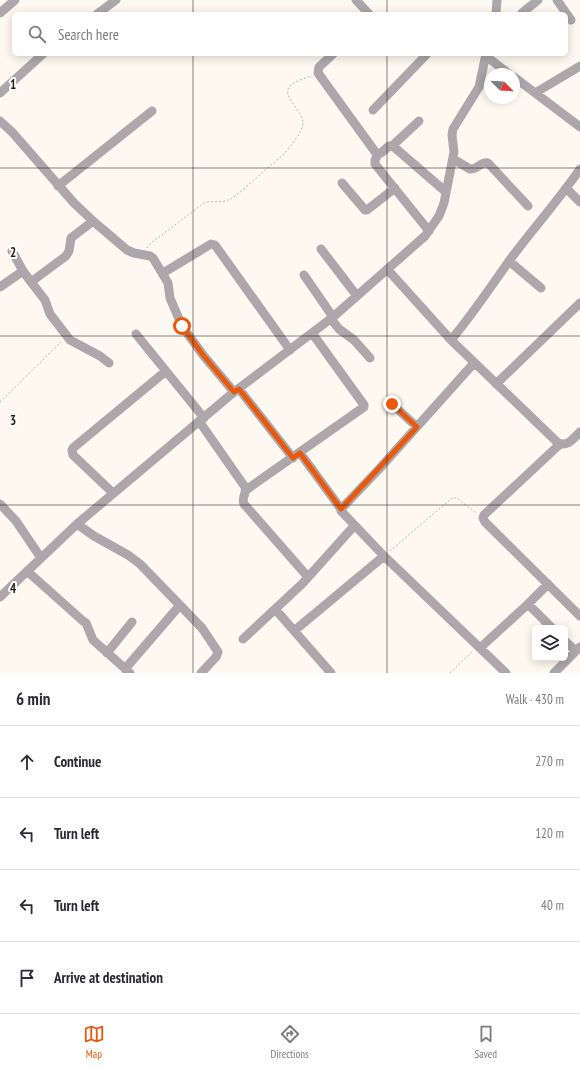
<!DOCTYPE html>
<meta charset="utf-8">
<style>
:root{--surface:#fff;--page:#f2f2f3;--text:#2b2b33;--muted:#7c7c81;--line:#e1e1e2;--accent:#ea580c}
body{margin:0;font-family:"PT Sans Narrow",sans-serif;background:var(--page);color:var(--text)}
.controls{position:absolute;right:12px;bottom:12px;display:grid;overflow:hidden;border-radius:6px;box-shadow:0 2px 10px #0003}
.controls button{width:36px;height:36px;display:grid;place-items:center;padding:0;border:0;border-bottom:1px solid var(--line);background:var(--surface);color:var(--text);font:20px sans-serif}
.compass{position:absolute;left:484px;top:68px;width:36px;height:36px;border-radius:50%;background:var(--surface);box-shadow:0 2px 10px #0003;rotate:114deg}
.stop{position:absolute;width:12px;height:12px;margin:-9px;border:3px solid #ea580c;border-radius:50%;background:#fff}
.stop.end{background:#ea580c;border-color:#fff;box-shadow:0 1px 4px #0008}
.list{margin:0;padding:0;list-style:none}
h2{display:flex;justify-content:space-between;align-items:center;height:52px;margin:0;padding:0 16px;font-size:17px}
h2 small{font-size:13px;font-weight:400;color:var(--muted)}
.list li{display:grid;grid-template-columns:26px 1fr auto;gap:12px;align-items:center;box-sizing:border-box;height:72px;padding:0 16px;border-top:1px solid var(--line)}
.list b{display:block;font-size:15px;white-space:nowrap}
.list em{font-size:13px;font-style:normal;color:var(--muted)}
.icon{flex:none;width:22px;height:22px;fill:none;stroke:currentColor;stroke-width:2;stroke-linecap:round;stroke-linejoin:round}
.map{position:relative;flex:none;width:580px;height:673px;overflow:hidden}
.search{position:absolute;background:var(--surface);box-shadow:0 2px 10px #0003;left:12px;right:12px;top:12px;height:44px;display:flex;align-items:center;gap:10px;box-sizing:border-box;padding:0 14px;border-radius:6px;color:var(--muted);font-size:15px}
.sheet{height:340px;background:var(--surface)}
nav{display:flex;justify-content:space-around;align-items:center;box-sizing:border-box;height:56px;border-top:1px solid var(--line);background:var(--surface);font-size:11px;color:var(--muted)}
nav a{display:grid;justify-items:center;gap:2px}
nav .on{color:var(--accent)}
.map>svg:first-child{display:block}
</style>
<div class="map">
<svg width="580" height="673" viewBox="0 0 580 673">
<rect width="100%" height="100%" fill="#fef9f0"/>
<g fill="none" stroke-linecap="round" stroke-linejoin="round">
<path stroke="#b6b2aa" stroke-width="1" stroke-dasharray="2 2" stroke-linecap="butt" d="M147 248 151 243 204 203C212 200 220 204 228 200 238 196 246 186 255 179 265 170 275 162 285 153 290 147 304 130 303 122 302 111 285 99 288 89 291 82 305 78 312 76
M0 402 61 342
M390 551 452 498H457L476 513
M450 673 472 652"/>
<path stroke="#aba7ab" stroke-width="9" d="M356 0 369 14
M557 0 571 20
M0 13 15 0
M522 13 538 0
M97 14 116 0
M496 14 497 0
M333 54 319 67 318 73 376 153H381L389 146 394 147 446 192
M486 56 509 74
M514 77 580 127
M0 93 43 54
M535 93 580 66
M373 110 427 54
M0 121 12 132 74 203 93 221 127 250 134 253 150 256 153 258 168 283 170 298 182 326 203 355 234 392
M392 146 419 121
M378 154 375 160V164L429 231
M453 159 470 169C477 170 481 161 488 163L528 206
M342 183 365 210H367L395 188
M58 186 152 111
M566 188 580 202
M321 249 357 296
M12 251 23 271
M509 261 541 288
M387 269 451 340 557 442C567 448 573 439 580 432
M163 273 211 244 215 245 290 350
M304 275 333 317
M31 282 45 300 50 314 70 340 100 356 109 363
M0 287 23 271 31 282 66 256 69 251 71 238 93 221
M331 319 339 329 354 340 370 358
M136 334 204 418
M451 340C472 315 490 288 509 261 532 230 558 201 580 169
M474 363 380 468 342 508 341 511 384 556 506 673
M496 384 580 303
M239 389 293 458
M392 404 417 427
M199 421 245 487C247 493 241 498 244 504L308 577
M560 444 484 515 483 518 485 522 580 616
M300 453 341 509
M246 490 364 407V405L312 333
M113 493 73 455 72 450 73 448 166 371
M0 504 16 521 41 558
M77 524 94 536 128 555 140 564 202 628 218 652 216 657 201 673
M27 571 83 621 86 623 93 640 130 673
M0 597 77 524 234 392 333 317 425 236 439 216 444 203 454 152 452 135 453 129 479 87 486 54
M528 604 552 628
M275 609 331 673
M294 631 384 556
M243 639 302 584 354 526
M565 641 576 651
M480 648 528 604 548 584
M107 653 132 622
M125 669 180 605
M554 673 580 647"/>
</g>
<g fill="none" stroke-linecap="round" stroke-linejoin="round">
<path stroke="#ea580c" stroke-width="5" d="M182 326 203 355 234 392 239 389 293 458 300 453 341 509 417 427 392 404"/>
</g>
<path fill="none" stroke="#221f1b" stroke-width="1" stroke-opacity="0.55" d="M193 0V14M387 0V14M193 54V673M387 54V673M0 168H580M0 336H580M0 505H580"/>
<g font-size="13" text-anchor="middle" font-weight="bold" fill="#221f1b" stroke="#fff" stroke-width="4" stroke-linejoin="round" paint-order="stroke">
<text x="13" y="89">1</text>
<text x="13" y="257">2</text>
<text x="13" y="425">3</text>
<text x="13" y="593">4</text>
</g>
</svg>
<div class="controls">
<button><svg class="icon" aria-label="layers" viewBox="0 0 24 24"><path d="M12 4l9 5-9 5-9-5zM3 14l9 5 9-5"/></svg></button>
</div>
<svg class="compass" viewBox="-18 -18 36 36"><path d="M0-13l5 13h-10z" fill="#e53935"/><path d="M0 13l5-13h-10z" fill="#7c7c81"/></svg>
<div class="stop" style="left:182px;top:326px"></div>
<div class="stop end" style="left:392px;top:404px"></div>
<div class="search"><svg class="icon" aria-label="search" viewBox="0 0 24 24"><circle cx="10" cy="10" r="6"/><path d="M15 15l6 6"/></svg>Search here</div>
</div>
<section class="sheet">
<h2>6 min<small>Walk · 430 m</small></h2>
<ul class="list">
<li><svg class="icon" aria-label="ahead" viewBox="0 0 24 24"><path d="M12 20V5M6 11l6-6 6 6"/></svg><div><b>Continue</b></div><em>270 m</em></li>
<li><svg class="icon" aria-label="left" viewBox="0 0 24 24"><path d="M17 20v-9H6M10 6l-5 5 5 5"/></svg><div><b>Turn left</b></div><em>120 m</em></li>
<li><svg class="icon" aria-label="left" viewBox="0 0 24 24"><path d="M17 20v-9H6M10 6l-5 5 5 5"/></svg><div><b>Turn left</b></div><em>40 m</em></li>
<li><svg class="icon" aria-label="arrive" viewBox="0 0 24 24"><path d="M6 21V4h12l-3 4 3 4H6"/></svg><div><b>Arrive at destination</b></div></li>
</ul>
</section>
<nav>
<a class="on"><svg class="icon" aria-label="map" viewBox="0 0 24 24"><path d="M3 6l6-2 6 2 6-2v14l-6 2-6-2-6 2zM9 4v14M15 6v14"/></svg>Map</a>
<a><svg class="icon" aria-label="directions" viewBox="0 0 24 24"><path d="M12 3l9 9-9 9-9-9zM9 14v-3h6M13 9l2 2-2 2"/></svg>Directions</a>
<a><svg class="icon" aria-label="saved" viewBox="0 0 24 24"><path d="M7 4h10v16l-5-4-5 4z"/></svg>Saved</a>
</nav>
